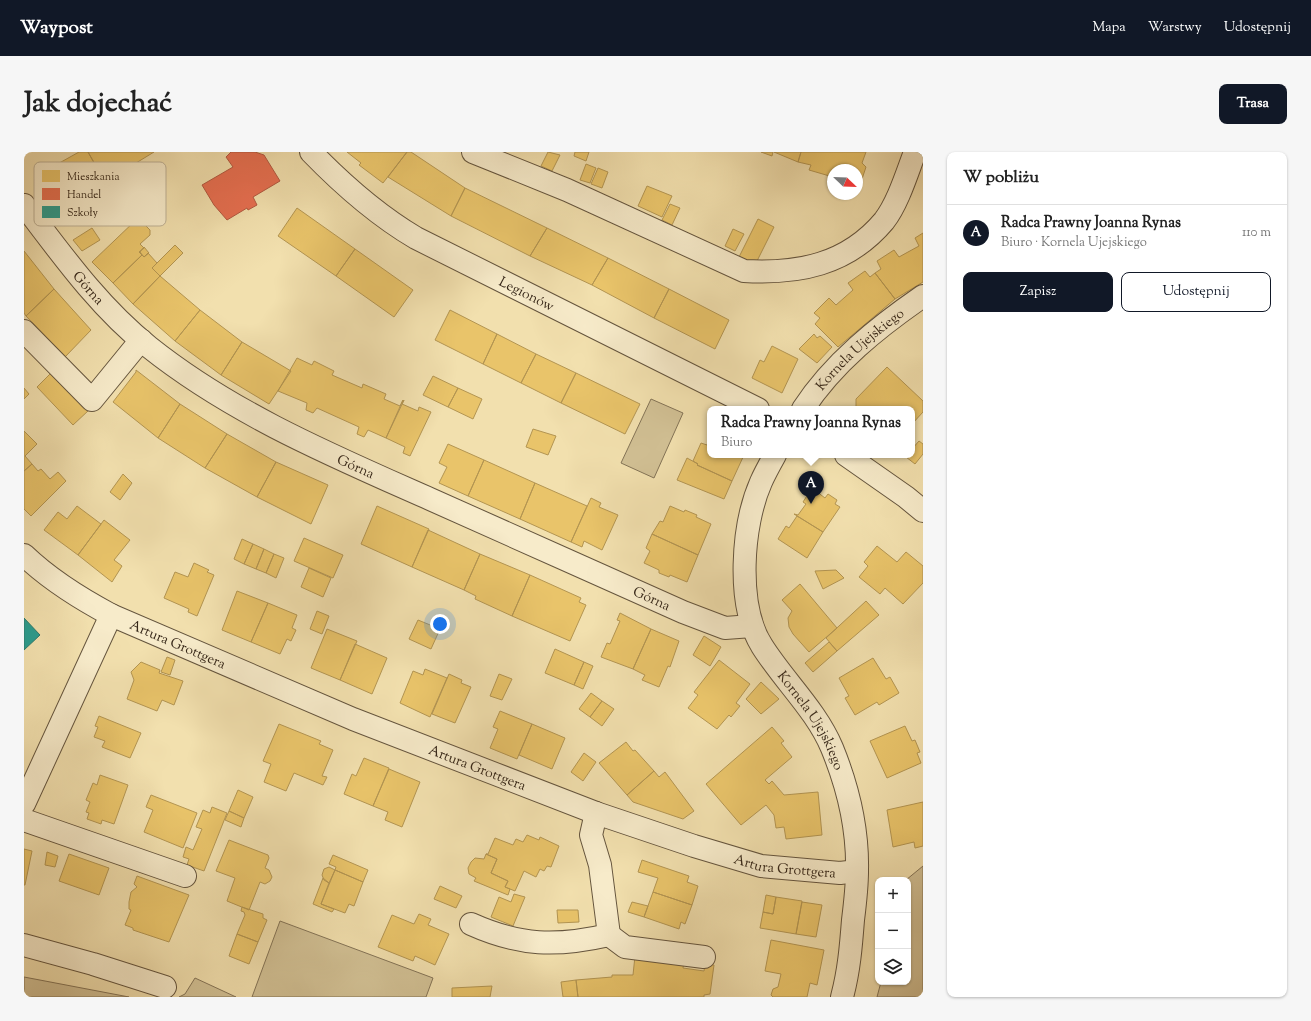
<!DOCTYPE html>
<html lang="pl">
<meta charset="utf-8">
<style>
:root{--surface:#fff;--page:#f6f6f6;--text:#222;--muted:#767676;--line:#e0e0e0;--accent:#111827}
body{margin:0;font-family:"Sorts Mill Goudy",serif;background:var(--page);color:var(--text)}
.controls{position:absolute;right:12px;bottom:12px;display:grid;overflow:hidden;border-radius:8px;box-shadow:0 1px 3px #0004}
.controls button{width:36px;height:36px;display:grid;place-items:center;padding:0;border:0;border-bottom:1px solid var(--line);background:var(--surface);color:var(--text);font:20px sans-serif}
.compass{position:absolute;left:803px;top:12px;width:36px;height:36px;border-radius:50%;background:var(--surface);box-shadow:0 1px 3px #0004;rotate:113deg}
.you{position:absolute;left:416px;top:472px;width:14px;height:14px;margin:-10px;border:3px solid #fff;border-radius:50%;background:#1a73e8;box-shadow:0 0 0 6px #1a73e833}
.badge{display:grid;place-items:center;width:26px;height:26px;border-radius:50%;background:var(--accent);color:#fff;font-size:13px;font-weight:700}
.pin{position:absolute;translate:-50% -33px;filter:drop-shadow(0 1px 2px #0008)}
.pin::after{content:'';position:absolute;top:21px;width:14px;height:12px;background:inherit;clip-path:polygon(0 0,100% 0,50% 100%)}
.popup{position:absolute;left:683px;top:254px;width:208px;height:52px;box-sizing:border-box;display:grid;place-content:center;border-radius:8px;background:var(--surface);filter:drop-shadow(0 1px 3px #0005);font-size:13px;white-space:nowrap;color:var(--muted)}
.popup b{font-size:15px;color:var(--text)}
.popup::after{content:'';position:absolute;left:50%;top:100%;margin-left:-8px;border:8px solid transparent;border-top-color:var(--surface)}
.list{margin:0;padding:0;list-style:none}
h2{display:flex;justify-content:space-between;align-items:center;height:52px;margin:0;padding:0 16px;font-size:17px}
h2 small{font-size:13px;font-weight:400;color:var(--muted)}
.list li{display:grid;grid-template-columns:26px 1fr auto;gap:12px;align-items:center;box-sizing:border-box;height:56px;padding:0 16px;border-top:1px solid var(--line)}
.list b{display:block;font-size:15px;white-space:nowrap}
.list p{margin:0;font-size:13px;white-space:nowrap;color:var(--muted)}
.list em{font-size:13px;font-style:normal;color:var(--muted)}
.actions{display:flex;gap:8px;padding:12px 16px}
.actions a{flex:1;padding:9px 0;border:1px solid var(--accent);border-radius:8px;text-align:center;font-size:14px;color:var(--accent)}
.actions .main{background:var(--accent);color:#fff}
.icon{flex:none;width:22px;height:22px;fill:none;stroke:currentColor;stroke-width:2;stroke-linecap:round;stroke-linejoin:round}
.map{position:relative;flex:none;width:899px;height:845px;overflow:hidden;border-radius:8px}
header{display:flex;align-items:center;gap:24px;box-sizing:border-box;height:56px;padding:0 20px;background:var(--accent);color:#fff}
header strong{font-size:19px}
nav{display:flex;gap:22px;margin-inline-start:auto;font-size:14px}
.intro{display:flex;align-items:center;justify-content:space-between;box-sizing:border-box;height:96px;padding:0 24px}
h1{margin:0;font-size:28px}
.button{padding:10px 18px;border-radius:8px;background:var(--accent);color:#fff;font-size:14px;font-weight:700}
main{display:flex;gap:24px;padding:0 24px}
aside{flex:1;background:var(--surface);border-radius:8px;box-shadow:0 1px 3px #0004}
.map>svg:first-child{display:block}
</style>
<header>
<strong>Waypost</strong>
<nav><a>Mapa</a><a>Warstwy</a><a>Udostępnij</a></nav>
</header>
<div class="intro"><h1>Jak dojechać</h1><a class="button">Trasa</a></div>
<main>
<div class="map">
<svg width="899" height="845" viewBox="0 0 899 845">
<rect width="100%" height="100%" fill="#f2e0ae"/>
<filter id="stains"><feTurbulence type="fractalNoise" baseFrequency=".005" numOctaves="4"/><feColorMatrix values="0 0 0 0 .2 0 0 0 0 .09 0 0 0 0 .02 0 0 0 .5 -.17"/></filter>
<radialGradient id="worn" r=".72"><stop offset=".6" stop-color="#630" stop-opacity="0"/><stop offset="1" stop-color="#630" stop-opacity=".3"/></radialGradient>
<path fill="#d2c195" stroke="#847457" d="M627 247 659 261 630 326 597 311Z
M899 714V843L898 845H853L857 830H884V728H882Z
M256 769 409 826 402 845H228Z
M0 825 105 845H0Z
M171 826 212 845H155L161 842Z"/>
<path fill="#e9c46a" stroke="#b39552" d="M55 0H64L81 30 32 59 12 24Z
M64 0H130L81 30Z
M323 0H383L359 31 335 13 337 11Z
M383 0H387L441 36 427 64 364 25Z
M524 0 536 3 528 19 517 14Z
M551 0H565L562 9 550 4Z
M737 0H749L748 4Z
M750 0H777L774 10Z
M777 0H842L838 11 842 15 836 33 833 32V18H809V25L785 18 787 13 774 10Z
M562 12 572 16 566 31 556 28Z
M574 16 584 20 578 36 567 32Z
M623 34 648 44 638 65 614 54Z
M441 36 523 76 506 104 427 64Z
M646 52 656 56 648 73 638 68Z
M273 56 331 97 312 124 254 84Z
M113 67H115L126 78V83L116 92 120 96 115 100 118 103 89 131 68 110Z
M734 67 750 75 731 113 715 105Z
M68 76 76 88 58 99 49 88Z
M523 76 584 106 568 133 506 104Z
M709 77 720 82 711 99 701 94Z
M899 81V130L871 147 851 121 857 117 853 109 870 98 875 105 884 100 895 94 891 86Z
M151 93 159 101 136 124 128 116Z
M120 95 125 101 120 105 116 100Z
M331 97 389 138 370 165 312 124Z
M0 99 30 137 2 164 0 161Z
M124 101 133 111 128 116 136 124 109 152 89 131 118 103 120 105Z
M584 106 645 137 630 166 568 133Z
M841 119 846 125 851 121 871 147 814 195 791 172 796 166 790 161 805 146 812 153 829 138 824 131Z
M136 124 176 158 151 189 109 152Z
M30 137 67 178 41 205 2 164Z
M645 137 705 168 691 197 630 166Z
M176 158 218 190 197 223 151 189Z
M426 158 473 182 459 212 411 188Z
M473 182 512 202 497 231 459 212Z
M790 182 793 186 796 184 808 195 793 211 775 197Z
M218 190 267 219 245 252 197 223Z
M748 194 774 207 758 241 728 226 736 208 740 210Z
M512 202 552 221 537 251 497 231Z
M273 206 288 213 290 209 310 219 308 223 338 236 339 232 362 242 360 247 376 254 379 248 362 286 344 278 340 285 333 282 335 275 293 256 289 261 282 258 283 251 254 239Z
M863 215 899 249V260L888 272V257H832V247Z
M112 218 156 252 134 286 89 250 112 220Z
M29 219 65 258 49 273 13 235Z
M552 221 616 252 601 282 537 251Z
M409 224 434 236 424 255 399 243Z
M0 236 5 242 0 247Z
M434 236 458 247 449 267 424 255Z
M380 248 378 252 394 259 395 255 407 260 386 304 379 301 381 295 362 286Z
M156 252 203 282 181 316 134 286Z
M509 277 532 284 524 303 502 295Z
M0 279 13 292 1 304 8 312 0 319Z
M203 282 252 310 233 345 181 316Z
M686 286V303H720L708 329 673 313 674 312 669 309 677 291 683 293Z
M895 289 899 292V302L891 312 882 305 888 303V297Z
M424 292 460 308 444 344 415 331 423 315 415 311Z
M663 306 674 312 673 313 708 329 700 347 653 328Z
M460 308 511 331 496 367 444 344Z
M252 310 304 333 287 372 233 345Z
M8 312 14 319 17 317 26 327 34 320 42 329 7 364 0 357V319Z
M99 322 108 331 96 348 86 340Z
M511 331 563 354 547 390 496 367Z
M788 336 801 346 804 342 813 348 811 352 816 355 799 380 770 362 774 363 782 352 779 350Z
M567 346 577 351 575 355 594 363 578 398 560 389 558 395 547 390Z
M53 354 77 372 54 403 20 378 34 360 43 367Z
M353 354 405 377 388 415 337 392Z
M646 354 660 360 661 358 673 363 672 365 687 372 674 403 628 382 636 369 639 370Z
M773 364 799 380 783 406 754 387 762 374 765 376Z
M80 368 106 388 90 408 98 414 88 430 54 403Z
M404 378 456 402 440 438 388 415Z
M628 382 674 403 663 430 646 423 645 425 635 421V418L620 411 626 399 622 396Z
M280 386 319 403 309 426 270 409Z
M218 387 229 392 220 412 210 407Z
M229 392 240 397 232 417 220 412Z
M853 394 873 410 882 400 899 414V431L879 452 861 436 856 442 835 425 844 414 840 410Z
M240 397 250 402 242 421 232 417Z
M250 402 260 406 252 426 242 421Z
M456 402 506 423 488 464 451 447 452 444 440 438Z
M170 411 185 418 183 420 190 423 173 464 164 460 165 457 140 446 151 420 164 425Z
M285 416 307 426 299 445 277 435Z
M812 418 820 426 799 437 791 419Z
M506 423 557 446 555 450 562 453 546 489 488 464Z
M776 432 813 476 785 500 769 482 765 475 764 466 768 459 758 448Z
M213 439 244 451 227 490 198 478Z
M842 449 855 463 813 499 802 486Z
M244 451 273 463 268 476 272 478 267 489 263 487 256 502 227 490Z
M293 459 305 464 298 482 286 477Z
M596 461 627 477 609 517 577 505 583 491 586 492 596 469 593 468Z
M394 468 416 477 407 497 385 487Z
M303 477 333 489 316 528 287 516Z
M627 477 655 489 646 515 644 514 635 535 618 528 621 523 609 517Z
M680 484 697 495 686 514 669 503Z
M805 490 813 499 789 520 781 511Z
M331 492 363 506 348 542 316 528Z
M531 497 560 510 550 533 521 521Z
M143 505 151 508 146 523 137 520Z
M849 506 862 527 866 525 875 541 855 553 853 550 831 563 821 546 825 544 815 526Z
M695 508 726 532 712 551 716 554 707 565 705 563 693 577 664 556 674 543 670 540Z
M117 510 136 518 135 521 159 529 150 553 138 548 133 559 103 547 110 528 107 520Z
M560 510 569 514 559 537 550 533Z
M401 517 423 526 406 565 376 551 389 519 399 523Z
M425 522 438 528 437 531 447 535 431 571 408 562Z
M475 522 488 527 478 548 466 544Z
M737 530 755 547 737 562 722 547Z
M567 541 578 549 566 565 555 557Z
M578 549 590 557 578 574 566 565Z
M476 559 508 572 493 607 466 596 474 577 469 575Z
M75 564 117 581 106 606 78 595 81 589 70 585 74 575 71 574Z
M255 572 297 589 295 592 309 598 298 624 303 625 299 633 270 621 262 639 240 630 247 612 239 609Z
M508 572 541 586 528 617 495 603Z
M881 574 888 589 891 588 896 600 893 601 897 611 863 626 846 589Z
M748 575 760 589 757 591 768 605 741 628 745 632 748 629 760 643 794 640 798 683 762 687 760 675 752 676 750 663 742 653 717 673 682 632Z
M602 590 609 599 611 598 630 619 603 643 575 611Z
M560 601 572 610 559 629 547 620Z
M340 606 365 616 349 654 320 642 328 622 332 624Z
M365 617 396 630 378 675 361 668 364 660 349 654Z
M630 619 635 625 641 620 670 659 659 667 609 650 603 643Z
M76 623 104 633 90 672 78 668 77 672 63 667 65 661 62 660 66 650 62 648 69 631 73 633Z
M214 638 229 645 220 666 205 659Z
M127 643 173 661 159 696 120 680 129 658 122 655Z
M899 650V694L891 696 890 690 869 695 863 658Z
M188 655 203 661 180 719 163 713 165 707 159 705 162 695 169 698 178 677 172 675 179 658 186 661Z
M205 659 220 666 217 675 201 668Z
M503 683 515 688 516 685 535 694 527 715 523 714 520 719 516 717 512 725 500 719 491 739 481 735 484 729 467 721 473 707 462 702H464L471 686 489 693 492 687 499 690Z
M205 688 244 703 245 706 241 716 245 718 248 725 246 729 241 732 236 730 225 758 203 749 211 726 192 719Z
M0 697 8 699 1 733H0Z
M23 700 34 704 31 715 21 713Z
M45 702 85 716 75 743 35 729Z
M462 702 473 707 467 721 484 729 481 735 486 737 484 743 450 729 452 726 445 722 444 716 447 710 451 706 460 707Z
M309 703 344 718 339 730 311 718 312 715 305 712Z
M618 708 665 724 663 730 674 734 668 753 629 740 634 726 614 720Z
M305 715 311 718 305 731 300 728 298 723 300 717Z
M311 718 339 730 330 754 325 752 321 761 297 752Z
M113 724 165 743 145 790 109 778V776L101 773 107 758 105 757V750L107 740 113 735 110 732Z
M299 726 305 731 297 752 310 757 308 760 289 752Z
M416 734 438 744 432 756 410 747Z
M629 740 668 753 661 772 657 770 655 777 620 765Z
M490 742 501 745 489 774 467 765 475 745 487 750Z
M742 743 752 745 749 762 739 760Z
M752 745 778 749 772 782 736 776 739 760 749 762Z
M608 750 624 754 620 765 604 760Z
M778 750 798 753 792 785 772 782Z
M218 755 239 762V766L243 768 234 790 213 782 221 763 220 760 217 759Z
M533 758H554L555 770 534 771Z
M395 762 407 767 404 773 425 782 411 813 391 804 389 809 354 795 368 763 390 772Z
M213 782 234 790 225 812 205 804Z
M747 788 800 798 793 833 786 831 783 845H749L747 843 749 837 754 835 757 822 741 819Z
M611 804 660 810 659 816 680 819 681 812 690 813 686 842 680 843V845H554L552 828 588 825V823H609Z
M552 828 554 845H539L537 830Z
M468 834 466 845H428V836Z"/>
<path fill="#e76f51" stroke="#b25940" d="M207 0H231L240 3 256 29 229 45 233 53 224 58 223 56 203 68 190 53 178 33 209 15 202 5Z"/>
<path fill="#2a9d8f" stroke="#2e7a6c" d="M0 466 16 483 0 498Z"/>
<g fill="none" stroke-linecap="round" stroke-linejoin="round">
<g stroke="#65553e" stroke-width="24">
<g id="minor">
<path id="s1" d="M287 0C319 33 353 63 392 86L734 257"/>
<path d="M449 0 543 38 720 119C774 122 823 113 860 69 874 51 883 21 891 0"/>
<path id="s2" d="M0 53C38 103 75 155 125 195 209 262 309 304 406 347 490 385 575 422 659 460L701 476 728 474"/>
<path d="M0 179 68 248 117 188"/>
<path id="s3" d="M779 257C809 211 854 175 899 144"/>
<path id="s4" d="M751 303C746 312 741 321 737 330 718 373 712 453 738 494 760 529 792 558 808 596 824 635 834 677 833 719 833 735 831 752 829 768 827 794 825 819 818 845"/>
<path d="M822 303 882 345 899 359"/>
<path id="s5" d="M0 403C26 428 55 446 87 463L329 567 572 661 670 694 737 714 816 721 833 719"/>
<path d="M0 652 87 463"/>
<path d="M0 668 161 724"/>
<path d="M447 772C496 794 532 795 585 783L576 713 567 683 572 661"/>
<path d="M585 783 601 795 680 805"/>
<path d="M0 793 69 812 141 835"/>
</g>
</g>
<use href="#minor" stroke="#f7ebca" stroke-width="22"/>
</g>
<g text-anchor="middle" stroke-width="4" stroke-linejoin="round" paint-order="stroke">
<g font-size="14" fill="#362719" stroke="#f7ebca">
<text dy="5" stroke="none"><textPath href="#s2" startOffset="105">Górna</textPath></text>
<text dy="5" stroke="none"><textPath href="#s1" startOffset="260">Legionów</textPath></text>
<text dy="5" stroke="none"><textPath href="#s3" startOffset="83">Kornela Ujejskiego</textPath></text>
<text dy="5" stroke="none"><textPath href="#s2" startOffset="429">Górna</textPath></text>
<text dy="5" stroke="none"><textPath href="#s2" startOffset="753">Górna</textPath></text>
<text dy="5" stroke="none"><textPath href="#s5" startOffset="179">Artura Grottgera</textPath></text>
<text dy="5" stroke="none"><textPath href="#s4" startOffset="289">Kornela Ujejskiego</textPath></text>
<text dy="5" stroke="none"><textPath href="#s5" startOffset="503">Artura Grottgera</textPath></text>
<text dy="5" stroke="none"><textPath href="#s5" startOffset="827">Artura Grottgera</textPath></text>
</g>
</g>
<rect x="10" y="10" width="132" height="64" rx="6" fill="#f7ebca" stroke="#bdb095" stroke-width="1"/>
<rect x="18" y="18" width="18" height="12" fill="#e9c46a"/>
<rect x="18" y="36" width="18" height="12" fill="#e76f51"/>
<rect x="18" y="54" width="18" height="12" fill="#2a9d8f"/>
<g font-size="11" fill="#362719">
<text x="43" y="28">Mieszkania</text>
<text x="43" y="46">Handel</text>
<text x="43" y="64">Szkoły</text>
</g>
<rect width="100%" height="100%" filter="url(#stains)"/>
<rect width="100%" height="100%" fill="url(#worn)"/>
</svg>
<div class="controls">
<button>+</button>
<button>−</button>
<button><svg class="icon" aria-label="layers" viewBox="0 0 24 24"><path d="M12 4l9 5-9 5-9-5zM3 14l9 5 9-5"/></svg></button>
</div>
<svg class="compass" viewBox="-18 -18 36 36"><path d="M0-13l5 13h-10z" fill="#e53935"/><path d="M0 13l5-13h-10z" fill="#767676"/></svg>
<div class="you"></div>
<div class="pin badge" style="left:787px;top:352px">A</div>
<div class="popup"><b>Radca Prawny Joanna Rynas</b>Biuro</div>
</div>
<aside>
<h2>W pobliżu<small></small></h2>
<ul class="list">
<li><span class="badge">A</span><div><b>Radca Prawny Joanna Rynas</b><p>Biuro · Kornela Ujejskiego</p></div><em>110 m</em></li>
</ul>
<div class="actions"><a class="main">Zapisz</a><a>Udostępnij</a></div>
</aside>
</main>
